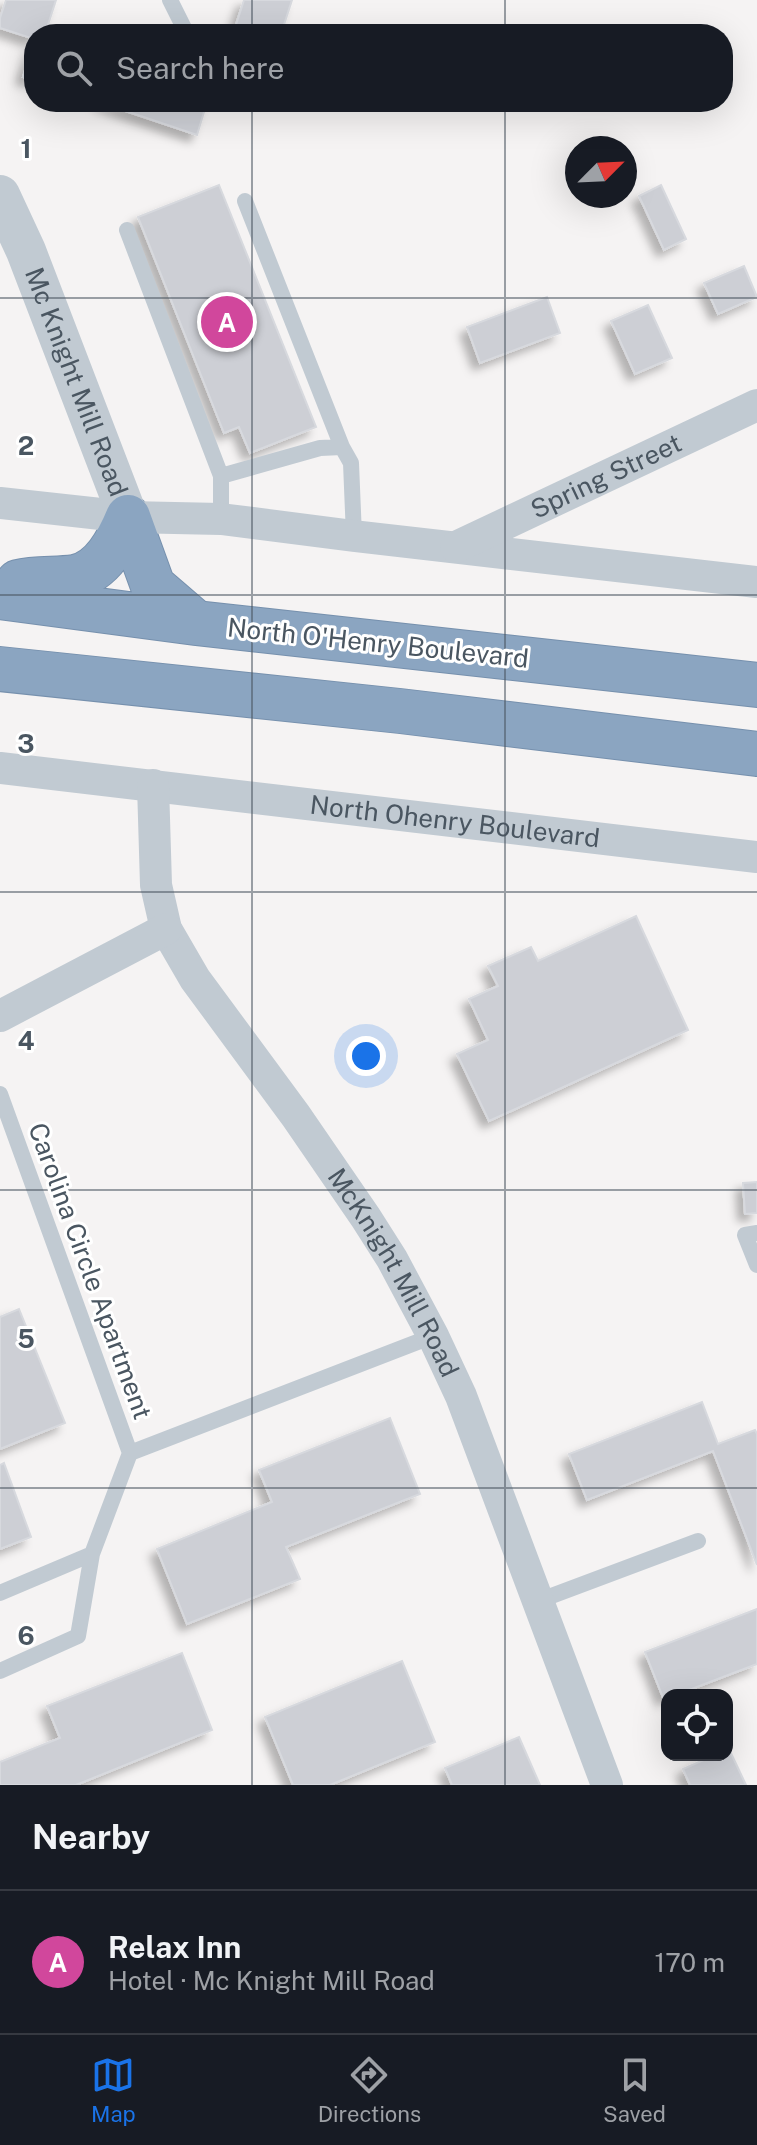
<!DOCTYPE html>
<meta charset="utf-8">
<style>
:root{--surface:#171b24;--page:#20242c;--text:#f1f3f6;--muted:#9ea1a6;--line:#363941;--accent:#1a73e8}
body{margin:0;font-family:"Public Sans",sans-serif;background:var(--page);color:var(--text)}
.controls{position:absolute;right:24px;bottom:24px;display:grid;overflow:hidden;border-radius:16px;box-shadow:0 8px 32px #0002}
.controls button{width:72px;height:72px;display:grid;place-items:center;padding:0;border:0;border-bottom:2px solid var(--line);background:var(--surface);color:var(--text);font:40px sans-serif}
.compass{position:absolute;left:565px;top:136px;width:72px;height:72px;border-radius:50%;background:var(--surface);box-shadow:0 8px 32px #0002;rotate:66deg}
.you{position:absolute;left:366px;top:1056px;width:28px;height:28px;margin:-20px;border:6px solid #fff;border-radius:50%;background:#1a73e8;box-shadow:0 0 0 12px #1a73e833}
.badge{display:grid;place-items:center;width:52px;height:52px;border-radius:50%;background:var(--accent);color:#fff;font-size:26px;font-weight:700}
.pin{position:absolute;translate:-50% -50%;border:4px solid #fff;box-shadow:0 2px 8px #0006}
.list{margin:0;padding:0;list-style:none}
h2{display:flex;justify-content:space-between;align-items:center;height:104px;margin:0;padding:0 32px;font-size:34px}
h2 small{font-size:26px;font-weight:400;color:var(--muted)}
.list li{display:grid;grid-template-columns:52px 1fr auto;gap:24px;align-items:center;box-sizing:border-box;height:144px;padding:0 32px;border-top:2px solid var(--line)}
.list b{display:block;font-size:30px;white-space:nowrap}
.list p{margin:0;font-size:26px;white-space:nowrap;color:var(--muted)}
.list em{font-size:26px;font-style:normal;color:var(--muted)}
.icon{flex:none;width:44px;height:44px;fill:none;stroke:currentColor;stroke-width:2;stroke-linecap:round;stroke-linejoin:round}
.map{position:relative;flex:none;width:757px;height:1785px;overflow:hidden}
.search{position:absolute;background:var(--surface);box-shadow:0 8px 32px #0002;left:24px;right:24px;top:24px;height:88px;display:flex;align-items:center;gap:20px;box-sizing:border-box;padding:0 28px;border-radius:32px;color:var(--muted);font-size:30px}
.sheet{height:248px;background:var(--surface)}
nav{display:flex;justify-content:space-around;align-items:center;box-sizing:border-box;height:112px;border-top:2px solid var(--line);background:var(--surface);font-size:22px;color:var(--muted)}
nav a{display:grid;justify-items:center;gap:4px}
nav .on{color:var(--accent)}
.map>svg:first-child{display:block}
</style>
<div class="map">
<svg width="757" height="1785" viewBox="0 0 757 1785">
<defs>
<filter id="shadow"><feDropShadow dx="-7" dy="7" stdDeviation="4" flood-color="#0004"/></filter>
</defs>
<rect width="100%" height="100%" fill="#f5f3f3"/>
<path fill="#cdcfd5" stroke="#d7d9de" stroke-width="2" filter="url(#shadow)" d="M6 0H56L45 34H34V39L0 28V18Z
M244 0H292L281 34H233Z
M34 43V80L23 77Z
M99 102H207L197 135Z
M219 185 316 427 250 453 239 427 224 433 138 217Z
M661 185 686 239 664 250 639 196Z
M744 266 757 297 718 314 704 283Z
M547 297 560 333 480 363 467 327Z
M648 305 672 358 635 374 611 321Z
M636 916 688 1030 489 1121 457 1054 488 1040 469 999 498 986 488 966 531 947 538 961Z
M757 1182V1213L745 1214 743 1183Z
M19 1309 65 1423 0 1449V1317Z
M702 1402 718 1444 755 1430 757 1434V1565L713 1451 587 1500 569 1454Z
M390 1418 420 1494 286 1547 300 1579 187 1624 157 1549 272 1502 259 1470Z
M4 1463 31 1537 0 1549V1465Z
M757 1609V1664L676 1695H667L664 1700 645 1652Z
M182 1653 212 1730 76 1785H0V1762L60 1738 47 1706Z
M402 1661 435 1742 330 1785H293L265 1717Z
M519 1737 540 1785H452L445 1768Z
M729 1749 746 1785H690L683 1769 715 1755H727Z"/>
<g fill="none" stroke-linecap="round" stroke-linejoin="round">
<g stroke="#7690ad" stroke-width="46">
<path id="motorway" d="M128 517 153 586 196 623
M18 582C37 577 56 580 75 577 103 571 118 541 128 517
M0 597 196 623 757 685
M0 669 400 711 757 754"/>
</g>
<path stroke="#c1cad2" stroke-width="16" d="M170 0 187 34
M245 201 342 447
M127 230 221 476V519
M221 476 320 448 342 447 351 463 354 536
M0 1094 130 1453 92 1554 78 1636 0 1671
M757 1233 745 1235 757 1265
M130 1453 433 1336
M0 1593 92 1554
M538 1601 698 1541"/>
<g stroke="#c1cad2" stroke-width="32">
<path d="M0 503 128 517 221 519 354 536 757 582"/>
<path id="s1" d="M456 547 757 405"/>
<path id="s2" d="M0 768 757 857"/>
<path id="s3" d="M153 785 156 885 166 929 195 979 296 1116 366 1218 392 1259 433 1336 461 1396 607 1785"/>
<path d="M0 1016 166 929"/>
</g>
<path stroke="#c1cad2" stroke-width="40" id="s4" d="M0 195 26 251 128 517"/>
<use href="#motorway" stroke="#8ba5c1" stroke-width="44"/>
</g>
<path fill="none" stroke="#4a5661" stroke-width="2" stroke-opacity="0.55" d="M252 0V34M505 0V34M252 102V1785M505 102V1785M0 298H757M0 595H757M0 892H757M0 1190H757M0 1488H757"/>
<g text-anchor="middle" stroke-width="6" stroke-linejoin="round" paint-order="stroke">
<g font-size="26" fill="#4a5661" stroke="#fff">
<text dy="9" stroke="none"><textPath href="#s4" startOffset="202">Mc Knight Mill Road</textPath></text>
<text dy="9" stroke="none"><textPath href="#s1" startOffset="166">Spring Street</textPath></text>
<text transform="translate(378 643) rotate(6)" y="9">North O'Henry Boulevard</text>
<text dy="9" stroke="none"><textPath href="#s2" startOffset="458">North Ohenry Boulevard</textPath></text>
<text transform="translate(90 1271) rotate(70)" y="9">Carolina Circle Apartment</text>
<text dy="9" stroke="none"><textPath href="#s3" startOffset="558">McKnight Mill Road</textPath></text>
</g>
</g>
<g font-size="26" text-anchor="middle" font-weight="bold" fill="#4a5661" stroke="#fff" stroke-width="6" stroke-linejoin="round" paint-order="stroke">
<text x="26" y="158">1</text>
<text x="26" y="455">2</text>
<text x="26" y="753">3</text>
<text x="26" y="1050">4</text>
<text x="26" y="1348">5</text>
<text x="26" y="1645">6</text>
</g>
</svg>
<div class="controls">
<button><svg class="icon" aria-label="locate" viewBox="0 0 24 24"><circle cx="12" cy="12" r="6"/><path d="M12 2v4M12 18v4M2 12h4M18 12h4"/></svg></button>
</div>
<svg class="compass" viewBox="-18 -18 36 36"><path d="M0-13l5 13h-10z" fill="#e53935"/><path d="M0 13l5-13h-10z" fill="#9ea1a6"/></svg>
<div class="you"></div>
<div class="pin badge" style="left:227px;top:322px;background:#d1479c">A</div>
<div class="search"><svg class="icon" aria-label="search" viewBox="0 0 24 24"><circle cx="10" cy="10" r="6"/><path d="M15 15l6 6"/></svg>Search here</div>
</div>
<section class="sheet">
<h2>Nearby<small></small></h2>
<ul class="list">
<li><span class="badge" style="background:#d1479c">A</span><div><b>Relax Inn</b><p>Hotel · Mc Knight Mill Road</p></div><em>170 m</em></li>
</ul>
</section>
<nav>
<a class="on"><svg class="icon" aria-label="map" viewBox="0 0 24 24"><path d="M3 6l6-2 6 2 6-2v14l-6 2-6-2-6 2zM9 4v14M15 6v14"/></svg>Map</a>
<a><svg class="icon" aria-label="directions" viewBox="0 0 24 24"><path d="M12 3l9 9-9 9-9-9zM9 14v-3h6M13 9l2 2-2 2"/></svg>Directions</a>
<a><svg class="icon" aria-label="saved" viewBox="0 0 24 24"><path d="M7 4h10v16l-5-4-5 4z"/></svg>Saved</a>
</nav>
